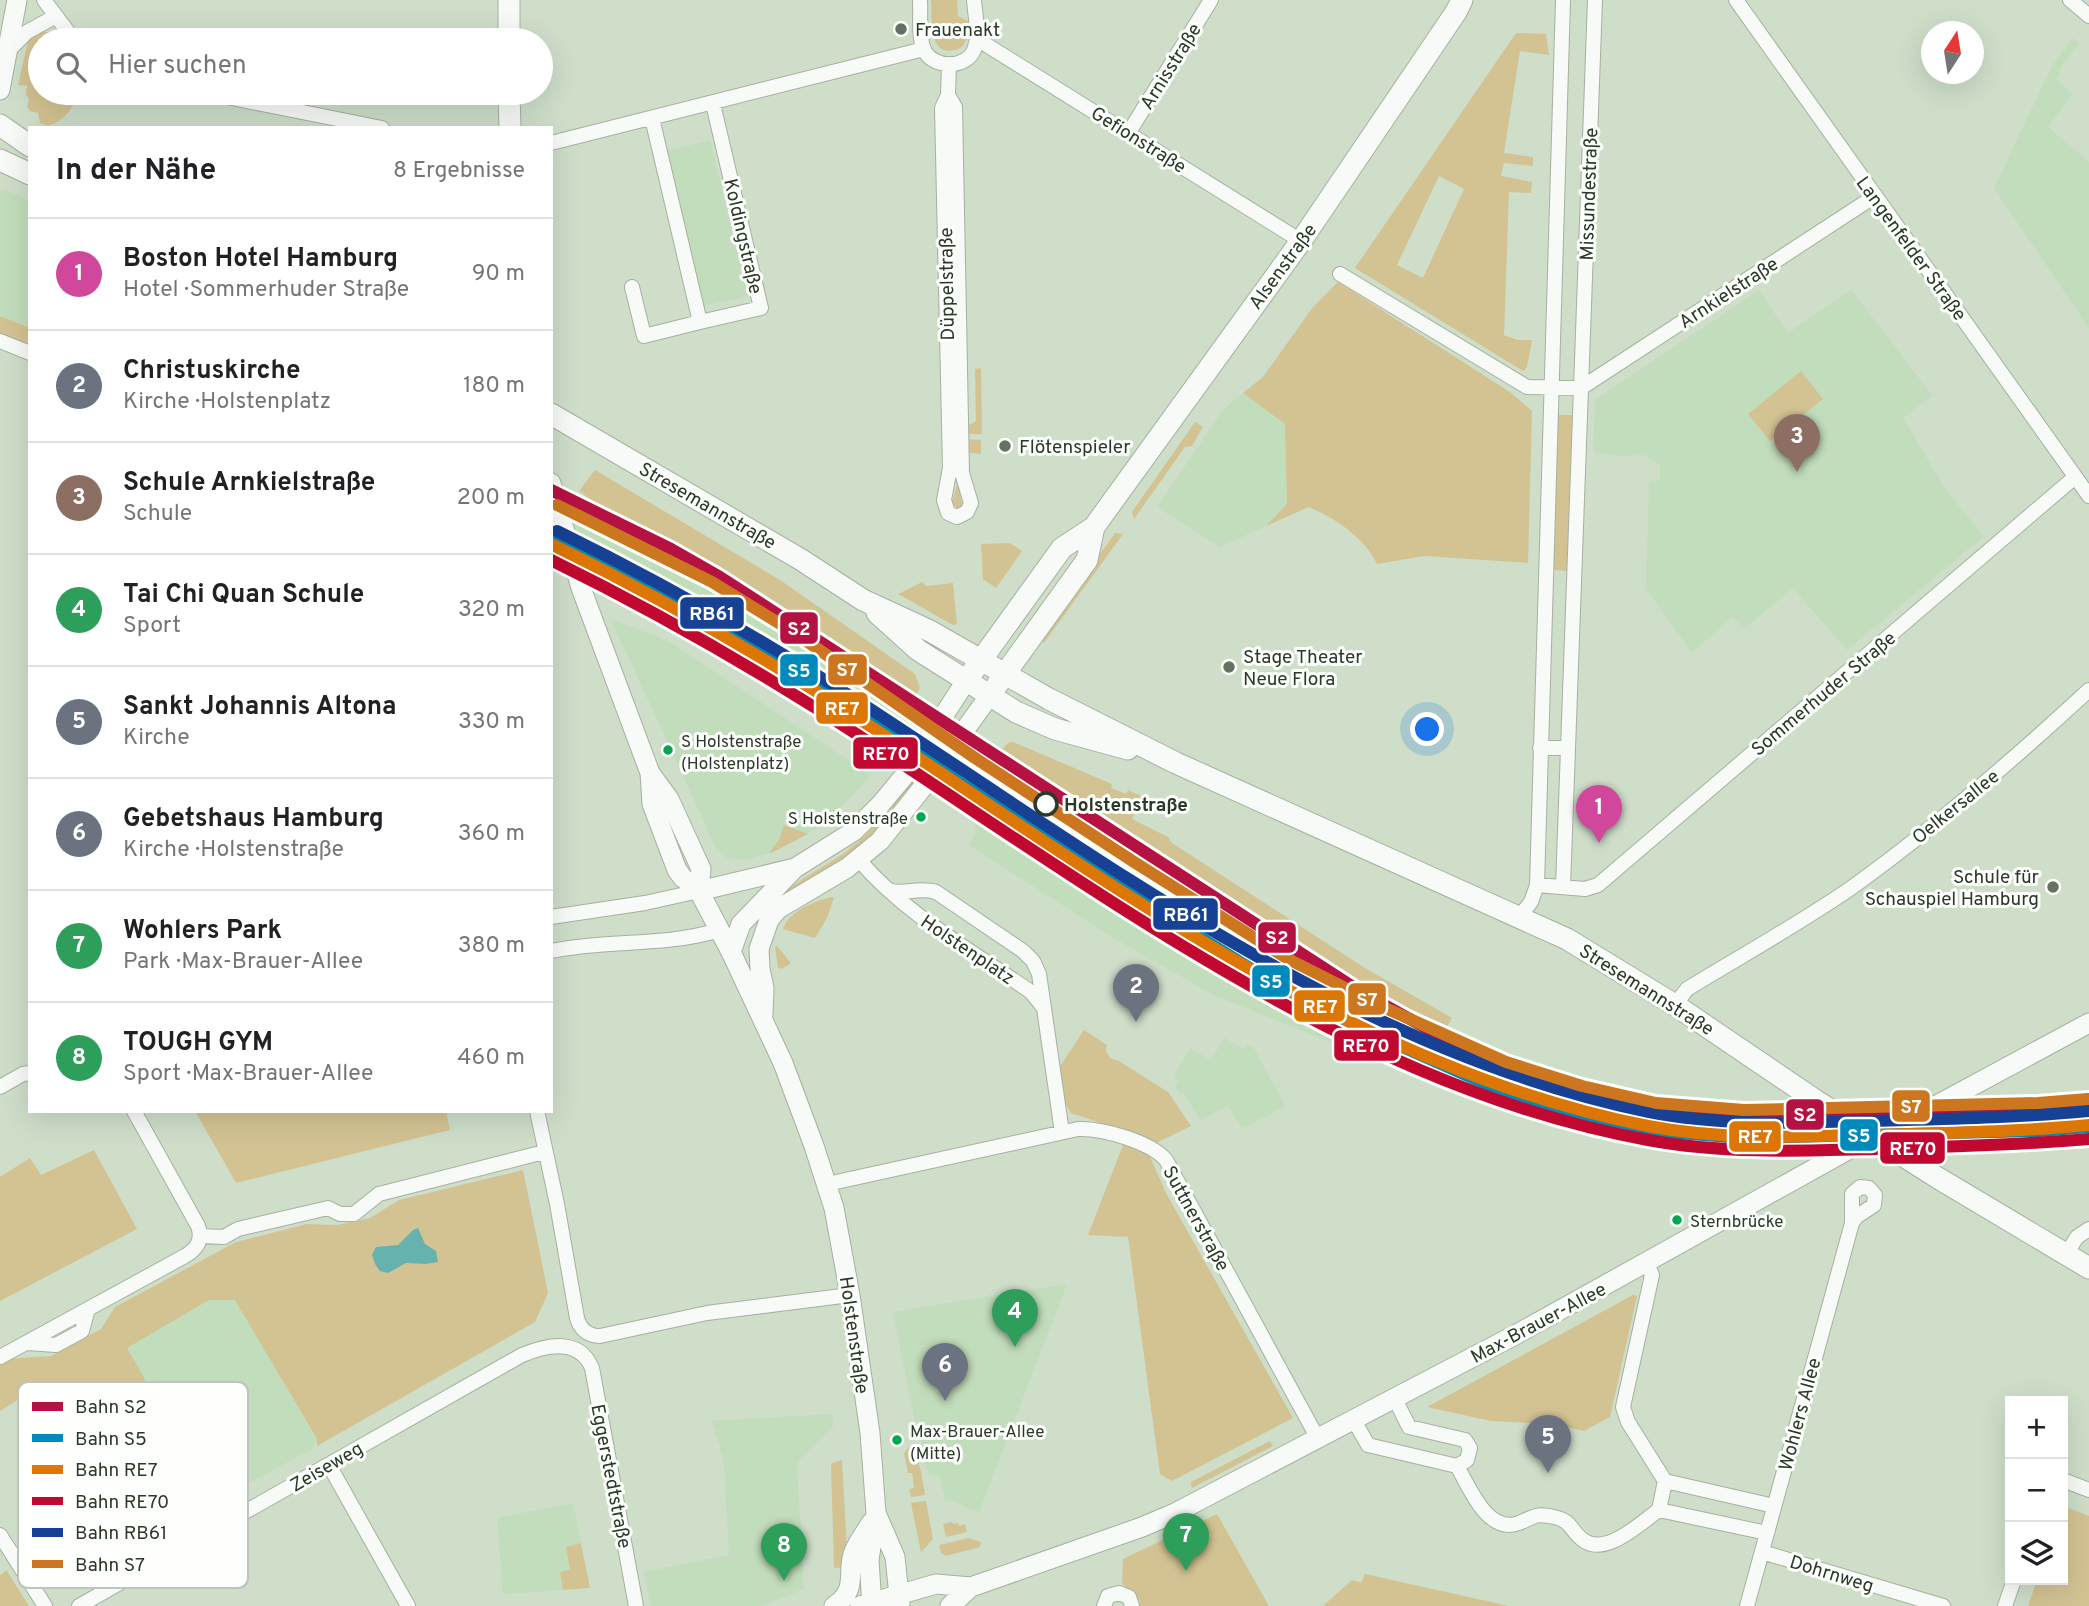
<!DOCTYPE html>
<html lang="de">
<meta charset="utf-8">
<style>
:root{--surface:#fff;--page:#f6f6f6;--text:#202124;--muted:#757577;--line:#e0e0e0;--accent:#657261}
body{margin:0;font-family:Overpass,sans-serif;background:var(--page);color:var(--text)}
.controls{position:absolute;right:21px;bottom:21px;display:grid;overflow:hidden;border-radius:0px;box-shadow:0 7px 28px #0002}
.controls button{width:63px;height:63px;display:grid;place-items:center;padding:0;border:0;border-bottom:2px solid var(--line);background:var(--surface);color:var(--text);font:35px sans-serif}
.compass{position:absolute;left:1921px;top:21px;width:63px;height:63px;border-radius:50%;background:var(--surface);box-shadow:0 7px 28px #0002;rotate:12deg}
.you{position:absolute;left:1428px;top:730px;width:24px;height:24px;margin:-18px;border:5px solid #fff;border-radius:50%;background:#1a73e8;box-shadow:0 0 0 10px #1a73e833}
.badge{display:grid;place-items:center;width:46px;height:46px;border-radius:50%;background:var(--accent);color:#fff;font-size:23px;font-weight:700}
.pin{position:absolute;translate:-50% -58px;filter:drop-shadow(0 2px 4px #0008)}
.pin::after{content:'';position:absolute;top:37px;width:24px;height:21px;background:inherit;clip-path:polygon(0 0,100% 0,50% 100%)}
.list{margin:0;padding:0;list-style:none}
h2{display:flex;justify-content:space-between;align-items:center;height:91px;margin:0;padding:0 28px;font-size:30px}
h2 small{font-size:23px;font-weight:400;color:var(--muted)}
.list li{display:grid;grid-template-columns:46px 1fr auto;gap:21px;align-items:center;box-sizing:border-box;height:112px;padding:0 28px;border-top:2px solid var(--line)}
.list b{display:block;font-size:26px;white-space:nowrap}
.list p{margin:0;font-size:23px;white-space:nowrap;color:var(--muted)}
.list em{font-size:23px;font-style:normal;color:var(--muted)}
.icon{flex:none;width:38px;height:38px;fill:none;stroke:currentColor;stroke-width:2;stroke-linecap:round;stroke-linejoin:round}
.map{position:relative;flex:none;width:2089px;height:1606px;overflow:hidden}
.search{position:absolute;background:var(--surface);box-shadow:0 7px 28px #0002;left:28px;top:28px;width:525px;height:77px;display:flex;align-items:center;gap:18px;box-sizing:border-box;padding:0 24px;border-radius:38px;color:var(--muted);font-size:26px}
.panel{position:absolute;background:var(--surface);box-shadow:0 7px 28px #0002;left:28px;top:126px;width:525px;height:987px;border-radius:0px}
.map>svg:first-child{display:block}
</style>
<div class="map">
<svg width="2089" height="1606" viewBox="0 0 2089 1606">
<rect width="100%" height="100%" fill="#cedec9"/>
<path fill="#c2ddbb" d="M2073 38 2079 44 2061 67 2056 79 2072 94 2048 127 2089 162V328L1994 188 2052 66Z
M710 140 748 296 704 306 667 151Z
M6 190 30 201V328L0 316V191Z
M1759 290 1788 333 1851 290 1933 396 1903 418 1947 492 1984 536 1847 650 1793 588 1744 629 1733 617 1692 652 1646 589 1649 482 1660 479V465L1644 455 1619 456 1593 452 1595 400Z
M1243 393 1285 424 1287 504 1266 526 1220 547 1157 507 1223 410Z
M551 485 625 520 635 522 764 594 1385 997 1508 1061 1563 1081 1608 1094 1741 1112V1150L1651 1140 1593 1129 1499 1099 1488 1106 1214 995 1115 939 969 845 975 836 976 817 1015 758 1002 750 974 751 914 713 909 721 966 761 943 796 735 658 603 586 551 562Z
M611 619 670 642 871 775 827 823 771 853 746 860 727 858 716 848Z
M1225 1038 1244 1050 1247 1045 1254 1048 1285 1106 1242 1129 1228 1105 1201 1121 1183 1092 1180 1094 1175 1086 1179 1083 1174 1075 1191 1048 1210 1060Z
M2089 1099V1143L1981 1146 1982 1104Z
M1067 1284 979 1512 952 1501H945L939 1476 929 1474 925 1463 920 1426H916L893 1312Z
M209 1300H236L317 1440 312 1449 204 1507 150 1415 151 1390 126 1348Z
M833 1414V1427L797 1463 804 1589 761 1606H651L644 1572 729 1555 724 1462 712 1421Z
M573 1503 581 1543 566 1547 570 1570 561 1573 563 1590 503 1594 497 1518Z"/>
<path fill="#d3c393" fill-rule="evenodd" d="M931 0H957L958 16 968 21V37L962 47C928 64 932 20 931 0Z
M41 32H49L60 40H40V93H80C72 108 66 120 48 126L40 123 38 113 30 111 27 107 29 99 26 95 27 86 18 85 27 45 30 37Z
M1516 33 1546 34 1549 55 1520 51 1504 153 1533 157V166L1504 163 1501 176 1532 182 1531 193 1509 192 1504 335 1517 340H1532L1527 367 1523 371 1355 268ZM1439 176 1464 189 1423 278 1397 265Z
M1338 282 1510 392 1532 411 1528 563 1424 556 1377 564C1364 537 1336 519 1309 507L1266 526 1287 504 1285 424 1243 393 1263 377 1313 307Z
M0 316 30 328V346L0 334Z
M981 368 982 434H966V427L976 421 975 369Z
M1801 371 1823 399 1770 441 1748 414Z
M1557 415H1575L1568 571 1551 570Z
M1195 422 1203 427 1192 446 1185 447 1134 519 1132 512Z
M966 439 981 440V454L966 452Z
M595 470 780 580 915 674 920 688 917 694 764 594 635 522C613 518 597 504 579 491Z
M958 481 962 505 957 509 952 503Z
M1115 533 1123 534 1044 643 1039 640Z
M1010 543 1022 551 996 588 983 579 981 544Z
M922 582 926 586 953 583 957 624 953 625 898 594Z
M1013 742 1112 784 1111 788 1126 794 1128 790 1141 796 1132 819 1168 837 1172 843 1365 968 1452 1018 1445 1030 1385 997 1002 749 1008 743Z
M913 778 916 780 879 833 845 864 776 899C797 879 824 868 848 850 874 831 893 803 913 778Z
M784 825 808 834 771 853 770 852 779 840Z
M832 897 834 898 827 918 815 938 783 929C789 911 814 901 832 897Z
M777 946 791 963 782 969 778 968 775 947Z
M1084 1030 1107 1045 1106 1051 1110 1058 1119 1061 1168 1092 1191 1126 1146 1148 1167 1195 1293 1418 1172 1481 1160 1474 1128 1237 1088 1235 1128 1132 1071 1113 1065 1103 1059 1068Z
M195 1111H446L450 1130 236 1183Z
M94 1150 137 1229 0 1301V1177L30 1158 41 1175Z
M523 1170 548 1293 535 1322 317 1446V1439L235 1300H209L127 1348 151 1390 144 1399 108 1421 92 1397 58 1418 39 1387 0 1411V1363L6 1359 51 1356 101 1329 115 1307 236 1242 307 1224 337 1225 370 1218 399 1200Z
M1633 1295 1637 1296 1610 1417 1584 1431 1553 1424 1491 1421 1427 1407Z
M1270 1441 1273 1446 1192 1488 1191 1482Z
M912 1444 921 1471 925 1495 911 1497 909 1489 914 1488 912 1473H908L904 1453Z
M842 1460 848 1567 834 1568 831 1467 832 1463Z
M926 1501 933 1539 921 1552 911 1503Z
M2063 1506 2089 1516V1606H2028L2037 1580H2063Z
M1217 1514 1269 1606H1138L1140 1601 1122 1583 1123 1559Z
M952 1522 953 1524 958 1523 959 1526 965 1524 967 1532 946 1537 943 1524Z
M969 1538 981 1542 980 1547 946 1556 941 1553 939 1545Z
M581 1543 590 1588 563 1590 560 1572 570 1570 566 1547Z
M7 1570V1571L29 1606H0V1575Z
M1365 1574 1509 1606H1323L1352 1580 1361 1583Z"/>
<path fill="#66b2af" d="M418 1228 425 1244 436 1251 438 1262 426 1264 406 1263 388 1273 380 1271 375 1264 372 1255 376 1247 398 1245 413 1230Z"/>
<g fill="none" stroke-linecap="round" stroke-linejoin="round">
<g stroke="#a5b1a1" stroke-width="16">
<path id="street" d="M44 0 74 40
M920 0C921 15 918 36 924 50 933 69 966 69 974 50 980 36 975 15 974 0
M1736 0 2089 496
M2070 0 2089 16
M977 39 1301 241
M8 51 27 32 56 16
M207 93 382 128
M948 95 955 107 962 473 971 503 967 512 957 517 948 513 944 500 950 468 942 108 948 95 949 64
M652 118 700 322 761 308 713 104
M1129 132 1211 0
M551 143 924 49
M1340 274 1527 387 1581 388 1875 196
M632 287 644 336 700 322
M0 341 30 353
M1540 748H1568
M859 860C906 915 972 951 1031 992L1043 1007
M1537 885 1585 889 1598 885 2075 477
M1563 887 1595 0
M891 891C907 894 920 887 936 892L1023 951 1033 961 1039 974 1062 1132
M1520 916 1531 902 1537 885 1563 0
M551 917 645 903 699 891
M551 951C606 939 665 947 719 930
M1675 1005 1687 989C1741 956 1799 924 1851 888 1935 828 2013 760 2089 690
M0 1087 23 1074 30 1073
M537 1111 557 1204 577 1318C580 1329 588 1336 600 1336L707 1313 850 1295
M827 1184 1078 1129C1102 1128 1151 1142 1166 1160L1317 1437
M200 1236 224 1237 238 1229 328 1208 340 1214H354L379 1194 544 1152
M2066 1254 2077 1237 2089 1229
M1647 1263 1652 1275 1623 1407 1628 1422 1665 1481 1774 1506
M27 1343 56 1345 82 1331 88 1309
M0 1357 185 1256C197 1249 203 1240 198 1226L134 1111
M1353 1419 1368 1445 1457 1466 1467 1460 1470 1448 1465 1440 1409 1427 1395 1399
M329 1465 408 1606
M1457 1466C1469 1486 1487 1535 1519 1523 1536 1516 1535 1513 1554 1517 1573 1521 1570 1531 1583 1540 1606 1557 1640 1523 1659 1510L1665 1481
M2063 1480 2089 1490
M1659 1510 1767 1533
M0 1535 45 1606
M1762 1552 1943 1606
M79 1606 522 1355C546 1345 579 1337 592 1368L636 1606
M1104 1606 1108 1596 1119 1593 1129 1597 1132 1606
M1747 1606 1852 1223V1194L1860 1187 1869 1188 1875 1195 1874 1205 1856 1217 1852 1223
M2005 1606 2014 1580"/>
</g>
<g stroke="#a5b1a1" stroke-width="21">
<path id="secondary" d="M0 90 17 0
M551 483 581 588 650 773 669 799 701 869 699 891
M650 773 652 804 677 870 683 878 699 891 731 952 783 1063 814 1146 834 1208 850 1295 870 1433 876 1513 869 1560 872 1606
M699 891 795 868 854 831 880 805 905 775 966 681
M731 952 741 924 794 869
M763 1014 764 988 760 969 759 949 769 920 778 909 847 868 880 841 927 782 990 695
M876 1513 895 1557 900 1605
M834 1606C858 1591 847 1573 853 1554 857 1543 865 1533 871 1523
M860 1606 936 1584 971 1587
M950 1606 971 1587 1142 1527 1175 1513 1517 1334 1873 1136 1935 1106 2089 1023"/>
</g>
<g stroke="#a5b1a1" stroke-width="23">
<path id="primary" d="M509 40V0
M509 93 510 128
M0 125 30 146
M0 160 30 174
M551 414 800 559 863 600 930 631 1049 699 1176 763 1567 939 1675 1005 1815 1100 1938 1178 2089 1268
M877 613 918 650 1016 712 1055 729 1128 749
M966 681 1062 548 1094 527 1301 241 1456 12 1462 0
M997 685 1087 560 1094 527"/>
</g>
<use href="#street" stroke="#f8faf7" stroke-width="14"/>
<use href="#secondary" stroke="#f8faf7" stroke-width="19"/>
<use href="#primary" stroke="#f8faf7" stroke-width="21"/>
<g stroke="#fcfffb" stroke-width="18">
<path id="rail-1" d="M551 490 671 549 720 577 1361 992 1455 1044 1504 1067 1603 1098 1656 1109 1744 1116 2045 1109 2089 1105"/>
</g>
<g stroke="#fcfffb" stroke-width="18">
<path id="rail-2" d="M551 534 699 607 780 657 959 782 1118 886 1274 983 1371 1033 1495 1088 1574 1113 1651 1131 1743 1138 2039 1131 2089 1127"/>
</g>
<g stroke="#fcfffb" stroke-width="18">
<path id="rail-3" d="M551 544C653 594 751 649 847 711 1096 872 1351 1068 1648 1126 1721 1140 1795 1137 1868 1135 1942 1133 2016 1132 2089 1125"/>
</g>
<g stroke="#fcfffb" stroke-width="18">
<path id="rail-4" d="M551 560C663 615 770 677 875 746 1113 901 1363 1089 1648 1140 1724 1154 1801 1151 1877 1149 1948 1147 2018 1145 2089 1139"/>
</g>
<g stroke="#fcfffb" stroke-width="18">
<path id="rail-5" d="M557 531C659 581 756 636 852 697 1102 859 1351 1051 1649 1112 1721 1126 1796 1123 1868 1121 1942 1119 2015 1118 2088 1111"/>
</g>
<g stroke="#fcfffb" stroke-width="18">
<path id="rail-6" d="M557 505 712 582 795 633 975 758 1134 862 1288 959 1383 1007 1506 1062 1582 1086 1656 1103 1744 1110 2038 1103 2088 1099"/>
</g>
<use href="#rail-1" stroke="#b51143" stroke-width="12"/>
<use href="#rail-2" stroke="#0089bb" stroke-width="12"/>
<use href="#rail-3" stroke="#dc7604" stroke-width="12"/>
<use href="#rail-4" stroke="#c10831" stroke-width="12"/>
<use href="#rail-5" stroke="#164194" stroke-width="12"/>
<use href="#rail-6" stroke="#cc7720" stroke-width="12"/>
</g>
<g fill="#657261" stroke="#fcfffb" stroke-width="2.5">
<circle cx="901" cy="29" r="7"/>
<circle cx="1005" cy="446" r="7"/>
<circle cx="1229" cy="667" r="7"/>
<circle cx="2053" cy="887" r="7"/>
</g>
<g fill="#00a651" stroke="#fcfffb" stroke-width="2.5">
<circle cx="668" cy="750" r="6"/>
<circle cx="921" cy="817" r="6"/>
<circle cx="1677" cy="1220" r="6"/>
<circle cx="897" cy="1440" r="6"/>
</g>
<circle fill="#fcfffb" stroke="#2c3829" stroke-width="3.5" cx="1046" cy="804" r="11"/>
<g text-anchor="middle" stroke-width="6" stroke-linejoin="round" paint-order="stroke">
<g font-size="17" fill="#2c3829" stroke="#fcfffb" text-anchor="start">
<text x="681" y="747">S Holstenstraße<tspan x="681" dy="22">(Holstenplatz)</tspan></text>
<text x="908" y="824" text-anchor="end">S Holstenstraße</text>
<text x="1690" y="1227">Sternbrücke</text>
<text x="910" y="1437">Max-Brauer-Allee<tspan x="910" dy="22">(Mitte)</tspan></text>
</g>
<g font-size="19" fill="#2c3829" stroke="#fcfffb" text-anchor="start">
<text x="915" y="36">Frauenakt</text>
<text x="1019" y="453">Flötenspieler</text>
<text x="1243" y="663">Stage Theater<tspan x="1243" dy="22">Neue Flora</tspan></text>
<text x="2039" y="883" text-anchor="end">Schule für<tspan x="2039" dy="22">Schauspiel Hamburg</tspan></text>
</g>
<g font-size="19" fill="#2c3829" stroke="#fcfffb">
<text transform="translate(1170 66) rotate(-58)" y="7">Arnisstraße</text>
<text transform="translate(1139 139) rotate(32)" y="7">Gefionstraße</text>
<text transform="translate(1588 194) rotate(-88)" y="7">Missundestraße</text>
<text transform="translate(744 236) rotate(77)" y="7">Koldingstraße</text>
<text transform="translate(1912 248) rotate(54)" y="7">Langenfelder Straße</text>
<text transform="translate(1282 266) rotate(-54)" y="7">Alsenstraße</text>
<text transform="translate(946 284) rotate(-91)" y="7">Düppelstraße</text>
<text transform="translate(1728 292) rotate(-33)" y="7">Arnkielstraße</text>
<text transform="translate(708 505) rotate(30)" y="7">Stresemannstraße</text>
<text transform="translate(1823 693) rotate(-40)" y="7">Sommerhuder Straße</text>
<text transform="translate(1955 806) rotate(-39)" y="7">Oelkersallee</text>
<text transform="translate(968 949) rotate(34)" y="7">Holstenplatz</text>
<text transform="translate(1647 989) rotate(32)" y="7">Stresemannstraße</text>
<text transform="translate(1197 1218) rotate(61)" y="7">Suttnerstraße</text>
<text transform="translate(1538 1322) rotate(-28)" y="7">Max-Brauer-Allee</text>
<text transform="translate(855 1335) rotate(82)" y="7">Holstenstraße</text>
<text transform="translate(1799 1414) rotate(-75)" y="7">Wohlers Allee</text>
<text transform="translate(326 1466) rotate(-30)" y="7">Zeiseweg</text>
<text transform="translate(612 1476) rotate(79)" y="7">Eggerstedtstraße</text>
<text transform="translate(1832 1573) rotate(17)" y="7">Dohrnweg</text>
</g>
<g font-size="19" font-weight="bold" fill="#2c3829" stroke="#fcfffb" text-anchor="start">
<text x="1064" y="811">Holstenstraße</text>
</g>
</g>
<rect x="18" y="1382" width="230" height="206" rx="10" fill="#fcfffb" stroke="#bec3bc" stroke-width="2"/>
<rect x="32" y="1402" width="31" height="9" fill="#b51143"/>
<rect x="32" y="1434" width="31" height="8" fill="#0089bb"/>
<rect x="32" y="1465" width="31" height="9" fill="#dc7604"/>
<rect x="32" y="1497" width="31" height="8" fill="#c10831"/>
<rect x="32" y="1528" width="31" height="9" fill="#164194"/>
<rect x="32" y="1560" width="31" height="8" fill="#cc7720"/>
<g font-size="19" fill="#2c3829">
<text x="75" y="1413">Bahn S2</text>
<text x="75" y="1445">Bahn S5</text>
<text x="75" y="1476">Bahn RE7</text>
<text x="75" y="1508">Bahn RE70</text>
<text x="75" y="1539">Bahn RB61</text>
<text x="75" y="1571">Bahn S7</text>
</g>
<g stroke="#fcfffb" stroke-width="2.5">
<rect x="679" y="596" width="66" height="34" rx="7" fill="#164194"/>
<rect x="779" y="611" width="40" height="34" rx="7" fill="#b51143"/>
<rect x="827" y="653" width="41" height="33" rx="7" fill="#cc7720"/>
<rect x="779" y="653" width="40" height="34" rx="7" fill="#0089bb"/>
<rect x="815" y="691" width="54" height="34" rx="7" fill="#dc7604"/>
<rect x="852" y="736" width="67" height="34" rx="7" fill="#c10831"/>
<rect x="1152" y="897" width="67" height="34" rx="7" fill="#164194"/>
<rect x="1257" y="921" width="40" height="33" rx="7" fill="#b51143"/>
<rect x="1251" y="964" width="40" height="34" rx="7" fill="#0089bb"/>
<rect x="1347" y="982" width="40" height="34" rx="7" fill="#cc7720"/>
<rect x="1293" y="989" width="53" height="34" rx="7" fill="#dc7604"/>
<rect x="1333" y="1029" width="67" height="33" rx="7" fill="#c10831"/>
<rect x="1891" y="1089" width="40" height="34" rx="7" fill="#cc7720"/>
<rect x="1785" y="1098" width="40" height="33" rx="7" fill="#b51143"/>
<rect x="1839" y="1118" width="40" height="34" rx="7" fill="#0089bb"/>
<rect x="1728" y="1120" width="54" height="33" rx="7" fill="#dc7604"/>
<rect x="1879" y="1131" width="67" height="34" rx="7" fill="#c10831"/>
</g>
<g font-size="19" text-anchor="middle" font-weight="bold" fill="#fff">
<text x="712" y="620">RB61</text>
<text x="799" y="635">S2</text>
<text x="847" y="676">S7</text>
<text x="799" y="677">S5</text>
<text x="842" y="715">RE7</text>
<text x="886" y="760">RE70</text>
<text x="1186" y="921">RB61</text>
<text x="1277" y="944">S2</text>
<text x="1271" y="988">S5</text>
<text x="1367" y="1006">S7</text>
<text x="1320" y="1013">RE7</text>
<text x="1366" y="1052">RE70</text>
<text x="1911" y="1113">S7</text>
<text x="1805" y="1121">S2</text>
<text x="1859" y="1142">S5</text>
<text x="1755" y="1143">RE7</text>
<text x="1913" y="1155">RE70</text>
</g>
</svg>
<div class="controls">
<button>+</button>
<button>−</button>
<button><svg class="icon" aria-label="layers" viewBox="0 0 24 24"><path d="M12 4l9 5-9 5-9-5zM3 14l9 5 9-5"/></svg></button>
</div>
<svg class="compass" viewBox="-18 -18 36 36"><path d="M0-13l5 13h-10z" fill="#e53935"/><path d="M0 13l5-13h-10z" fill="#757577"/></svg>
<div class="you"></div>
<div class="pin badge" style="left:1599px;top:843px;background:#d1479c">1</div>
<div class="pin badge" style="left:1136px;top:1022px;background:#6b7280">2</div>
<div class="pin badge" style="left:1797px;top:472px;background:#8d6e63">3</div>
<div class="pin badge" style="left:1015px;top:1347px;background:#2e9e5b">4</div>
<div class="pin badge" style="left:1548px;top:1473px;background:#6b7280">5</div>
<div class="pin badge" style="left:945px;top:1401px;background:#6b7280">6</div>
<div class="pin badge" style="left:1186px;top:1571px;background:#2e9e5b">7</div>
<div class="pin badge" style="left:784px;top:1581px;background:#2e9e5b">8</div>
<div class="search"><svg class="icon" aria-label="search" viewBox="0 0 24 24"><circle cx="10" cy="10" r="6"/><path d="M15 15l6 6"/></svg>Hier suchen</div>
<section class="panel">
<h2>In der Nähe<small>8 Ergebnisse</small></h2>
<ul class="list">
<li><span class="badge" style="background:#d1479c">1</span><div><b>Boston Hotel Hamburg</b><p>Hotel · Sommerhuder Straße</p></div><em>90 m</em></li>
<li><span class="badge" style="background:#6b7280">2</span><div><b>Christuskirche</b><p>Kirche · Holstenplatz</p></div><em>180 m</em></li>
<li><span class="badge" style="background:#8d6e63">3</span><div><b>Schule Arnkielstraße</b><p>Schule</p></div><em>200 m</em></li>
<li><span class="badge" style="background:#2e9e5b">4</span><div><b>Tai Chi Quan Schule</b><p>Sport</p></div><em>320 m</em></li>
<li><span class="badge" style="background:#6b7280">5</span><div><b>Sankt Johannis Altona</b><p>Kirche</p></div><em>330 m</em></li>
<li><span class="badge" style="background:#6b7280">6</span><div><b>Gebetshaus Hamburg</b><p>Kirche · Holstenstraße</p></div><em>360 m</em></li>
<li><span class="badge" style="background:#2e9e5b">7</span><div><b>Wohlers Park</b><p>Park · Max-Brauer-Allee</p></div><em>380 m</em></li>
<li><span class="badge" style="background:#2e9e5b">8</span><div><b>TOUGH GYM</b><p>Sport · Max-Brauer-Allee</p></div><em>460 m</em></li>
</ul>
</section>
</div>
